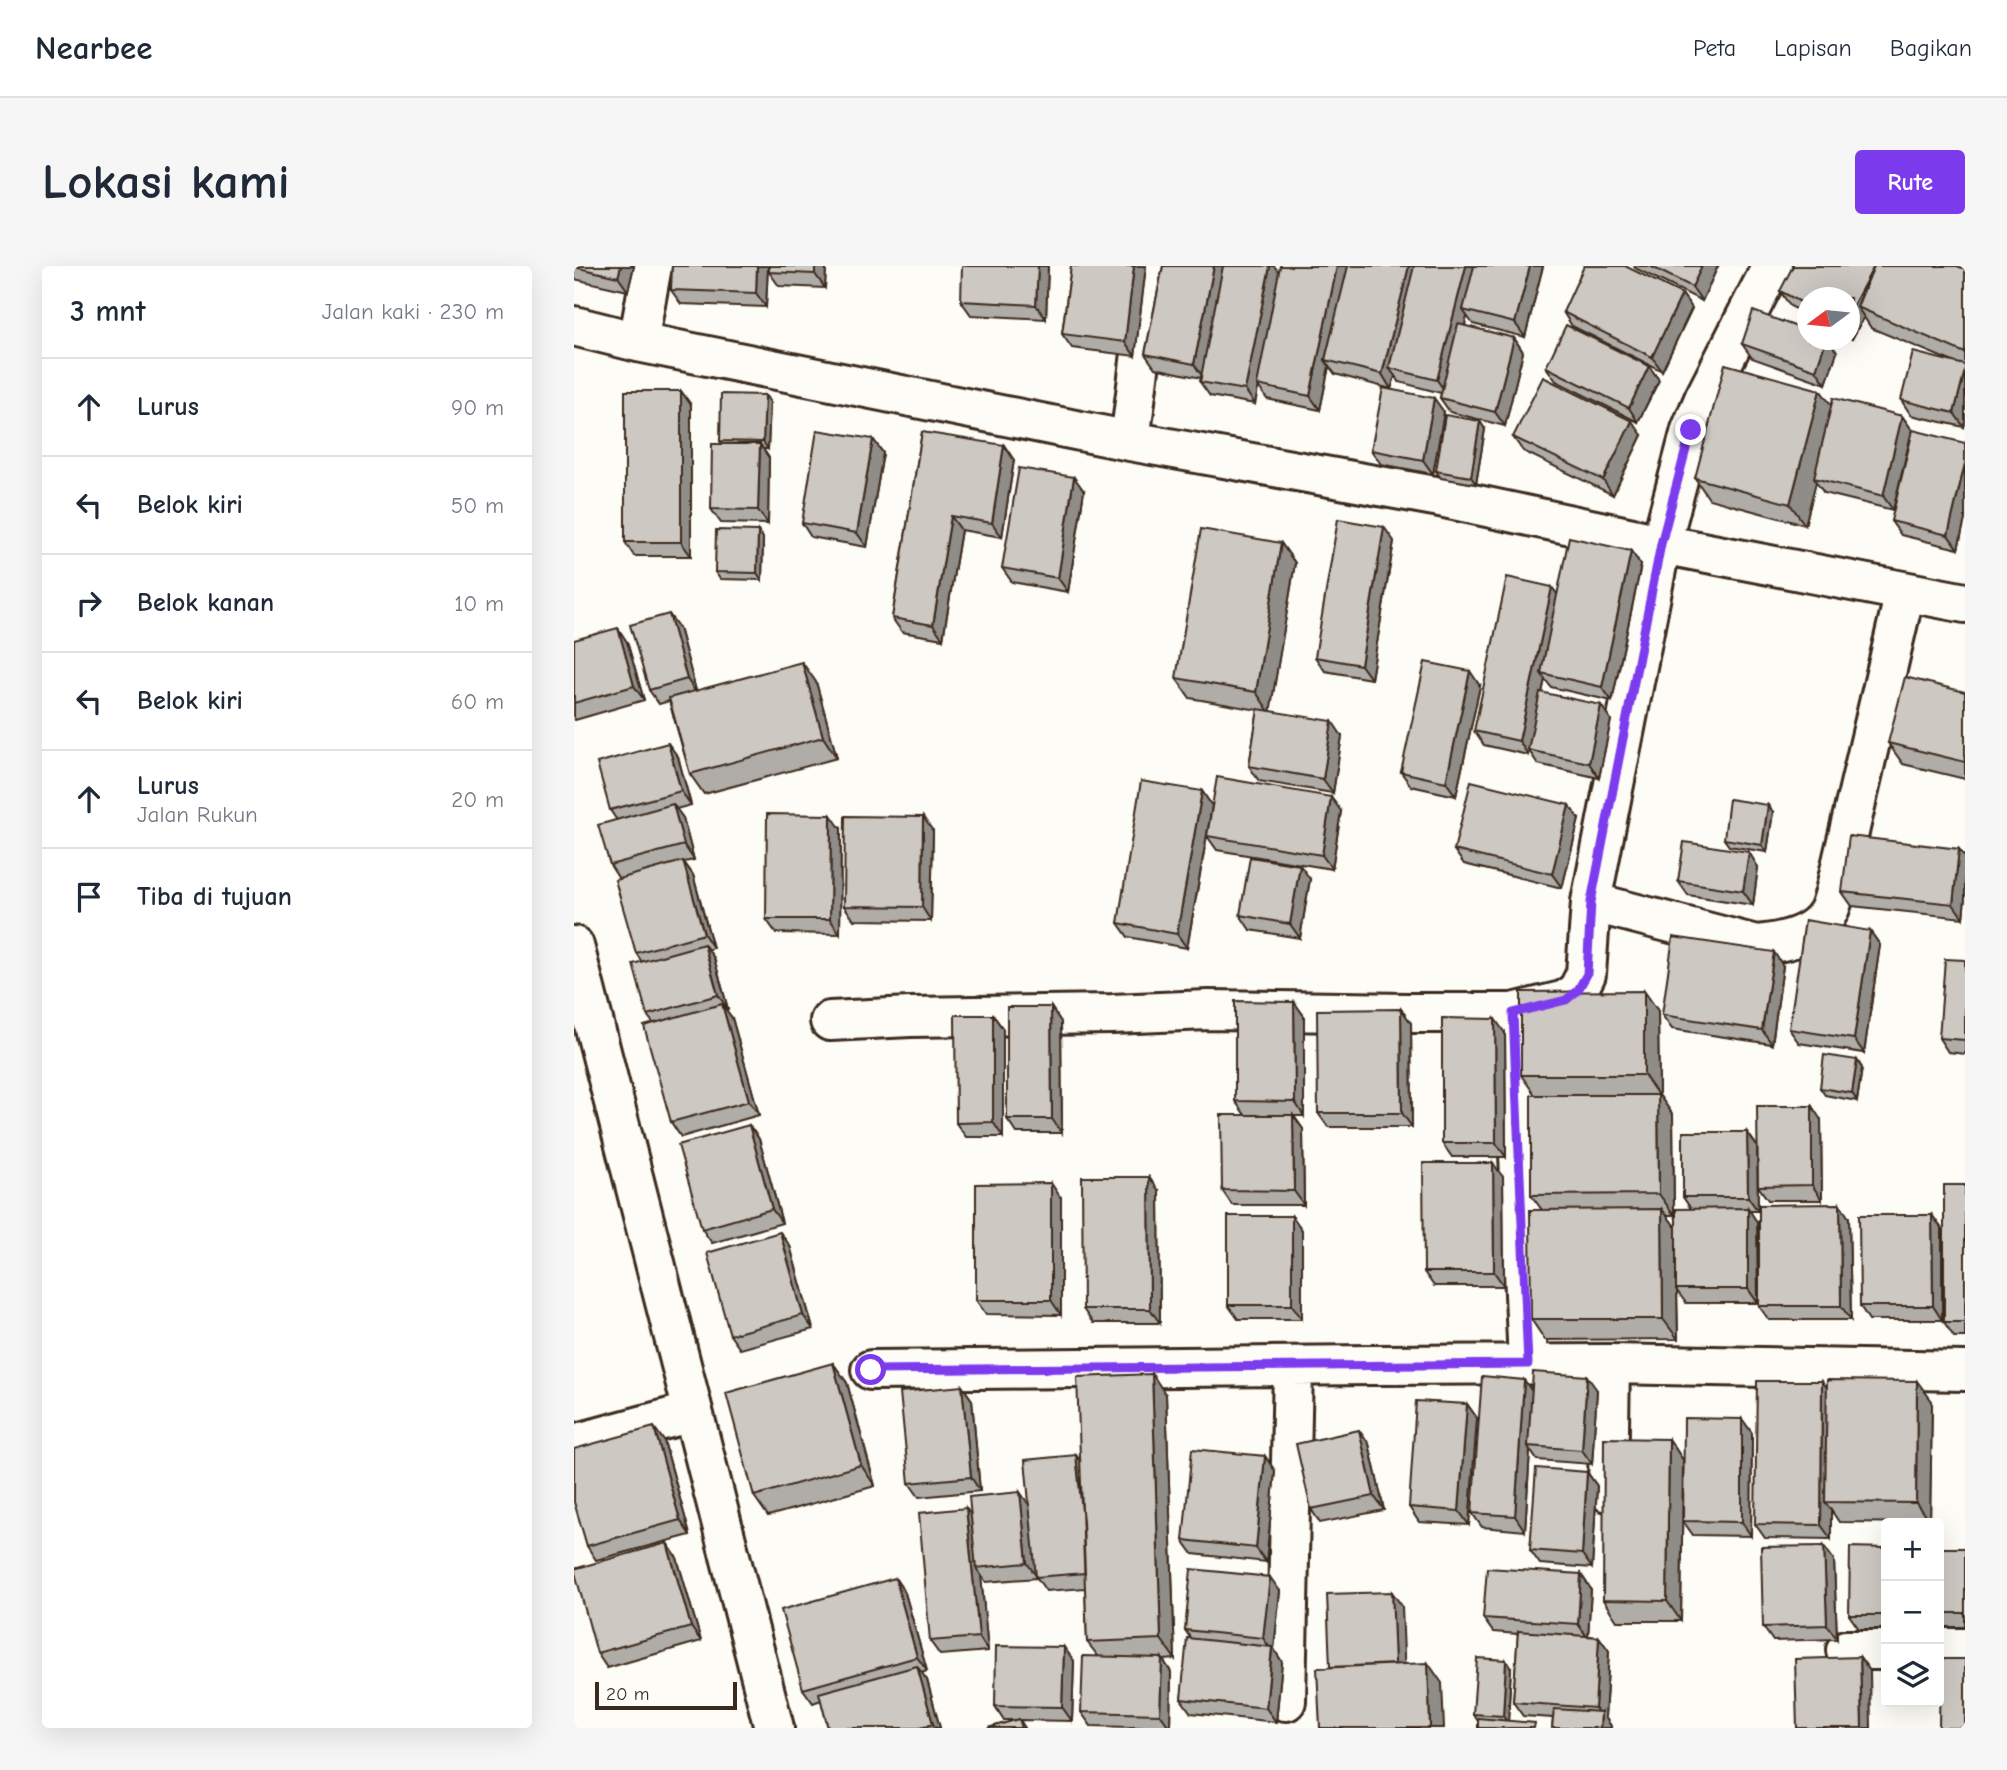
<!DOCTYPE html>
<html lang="id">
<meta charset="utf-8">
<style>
:root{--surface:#fff;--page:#f6f6f7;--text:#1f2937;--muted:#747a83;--line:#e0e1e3;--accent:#7c3aed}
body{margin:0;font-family:"Comic Neue",sans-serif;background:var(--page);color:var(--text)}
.controls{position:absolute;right:21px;bottom:21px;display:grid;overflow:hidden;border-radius:7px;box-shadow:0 7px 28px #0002}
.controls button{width:63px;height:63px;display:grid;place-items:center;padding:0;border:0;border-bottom:2px solid var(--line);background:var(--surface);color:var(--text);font:35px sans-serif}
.compass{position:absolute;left:1223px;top:21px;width:63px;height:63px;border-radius:50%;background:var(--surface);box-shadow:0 7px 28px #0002;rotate:255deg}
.scale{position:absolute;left:21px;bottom:18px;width:142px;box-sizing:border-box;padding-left:7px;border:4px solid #3b2a1e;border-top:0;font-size:19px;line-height:24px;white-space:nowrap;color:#3b2a1e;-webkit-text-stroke:5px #fdfcf7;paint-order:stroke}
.stop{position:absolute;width:21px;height:21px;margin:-16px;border:5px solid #7c3aed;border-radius:50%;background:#fff}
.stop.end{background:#7c3aed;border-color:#fff;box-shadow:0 2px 7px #0008}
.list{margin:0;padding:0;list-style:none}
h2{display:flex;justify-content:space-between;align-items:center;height:91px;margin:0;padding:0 28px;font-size:30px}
h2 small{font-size:23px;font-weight:400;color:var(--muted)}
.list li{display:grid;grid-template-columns:46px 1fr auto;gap:21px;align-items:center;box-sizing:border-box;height:98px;padding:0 28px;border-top:2px solid var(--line)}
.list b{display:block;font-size:26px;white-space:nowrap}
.list p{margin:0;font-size:23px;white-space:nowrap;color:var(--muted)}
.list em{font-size:23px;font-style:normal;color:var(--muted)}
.icon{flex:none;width:38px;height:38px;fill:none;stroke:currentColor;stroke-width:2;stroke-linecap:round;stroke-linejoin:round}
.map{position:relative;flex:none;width:1391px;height:1462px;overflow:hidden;border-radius:7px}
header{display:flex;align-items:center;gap:42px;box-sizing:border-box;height:98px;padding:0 35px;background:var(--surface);border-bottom:2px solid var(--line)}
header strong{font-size:33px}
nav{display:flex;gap:38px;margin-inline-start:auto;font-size:24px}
.intro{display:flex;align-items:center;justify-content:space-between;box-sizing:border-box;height:168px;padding:0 42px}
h1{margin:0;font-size:49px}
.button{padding:18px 32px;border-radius:7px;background:var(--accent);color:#fff;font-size:24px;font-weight:700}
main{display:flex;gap:42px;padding:0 42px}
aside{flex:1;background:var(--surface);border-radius:7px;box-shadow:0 7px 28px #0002}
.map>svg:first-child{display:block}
</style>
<header>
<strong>Nearbee</strong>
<nav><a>Peta</a><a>Lapisan</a><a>Bagikan</a></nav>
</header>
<div class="intro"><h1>Lokasi kami</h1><a class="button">Rute</a></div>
<main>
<aside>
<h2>3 mnt<small>Jalan kaki · 230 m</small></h2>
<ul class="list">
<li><svg class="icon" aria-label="ahead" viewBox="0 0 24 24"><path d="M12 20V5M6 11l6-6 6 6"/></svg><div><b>Lurus</b></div><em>90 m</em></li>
<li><svg class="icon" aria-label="left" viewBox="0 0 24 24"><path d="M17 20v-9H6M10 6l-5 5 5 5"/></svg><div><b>Belok kiri</b></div><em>50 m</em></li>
<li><svg class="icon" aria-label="right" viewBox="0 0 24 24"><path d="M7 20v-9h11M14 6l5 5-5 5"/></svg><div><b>Belok kanan</b></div><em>10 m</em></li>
<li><svg class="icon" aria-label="left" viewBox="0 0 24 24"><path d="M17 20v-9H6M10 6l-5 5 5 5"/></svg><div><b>Belok kiri</b></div><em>60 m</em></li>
<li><svg class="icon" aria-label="ahead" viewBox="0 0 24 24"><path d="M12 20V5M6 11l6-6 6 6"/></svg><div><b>Lurus</b><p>Jalan Rukun</p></div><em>20 m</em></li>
<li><svg class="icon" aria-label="arrive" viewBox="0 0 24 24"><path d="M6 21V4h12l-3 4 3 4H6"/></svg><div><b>Tiba di tujuan</b></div></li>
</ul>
</aside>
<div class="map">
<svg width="1391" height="1462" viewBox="0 0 1391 1462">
<rect width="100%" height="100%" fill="#fdfcf7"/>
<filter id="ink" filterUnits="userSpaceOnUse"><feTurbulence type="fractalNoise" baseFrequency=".0143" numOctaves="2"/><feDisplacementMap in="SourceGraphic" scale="14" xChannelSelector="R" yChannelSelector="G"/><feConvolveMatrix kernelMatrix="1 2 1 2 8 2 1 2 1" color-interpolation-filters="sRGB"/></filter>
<g filter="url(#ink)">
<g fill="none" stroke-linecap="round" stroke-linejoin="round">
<g stroke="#3b2a1e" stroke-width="44">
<path id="minor" d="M0 60 64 76 556 175 861 230 1087 278 1391 337
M64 76 78 0
M556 175 578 0
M1017 636 1182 679C1206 677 1239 671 1253 648 1257 642 1259 633 1261 626L1331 326
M0 680 200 1462
M939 747 954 1098
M256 755 336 751 538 748 634 744 833 747H939L992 734 1004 724 1012 708 1017 636 1087 278 1117 164 1130 133 1198 0
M297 1104 799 1099 1036 1098 1391 1105
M0 1178 118 1146
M1034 1226 1036 1098
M1365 1382H1391
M1272 1384H1312
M712 1435 719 1100"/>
</g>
<use href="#minor" stroke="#fdfcf7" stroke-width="38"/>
</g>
<path fill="#b0aca7" stroke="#3b2a1e" stroke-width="2" d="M0 0H60L54 25 0 13Z
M98 0H194L192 41 107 38 97 24Z
M195 0H252L251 22 205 20 195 6Z
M474 0 472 53 397 49 387 35Z
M497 0H572L561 90 498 82 488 68Z
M589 0H700L705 7 706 0H969L951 71 899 58 893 50 891 60 940 72 949 86 931 160 876 146 866 132 867 127 825 116 821 110 817 123 761 108 755 100 746 144 693 133 684 120 681 138 636 130 626 116 627 112 581 102 571 88Z
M1060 0H1144L1128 35 1061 2Z
M1391 3V157L1390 161 1337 149 1327 134 1377 95 1297 62 1290 51 1278 73 1276 72V32H1234V49L1216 40 1206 25Z
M1108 28 1118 42 1088 105 998 60 989 46Z
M1168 78 1263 86 1252 118 1178 92Z
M1075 100 1085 114 1064 156 982 115 972 101Z
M1246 124 1257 139 1328 150 1338 164 1319 244 1250 227 1242 216 1231 259 1135 233 1121 212Z
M107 125 117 139V290H60L51 276Z
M196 136 194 183H189L195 192 194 258 147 257 137 243 148 178 146 175Z
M870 146 859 208 807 198 797 184Z
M911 163 902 218 867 212 862 205Z
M348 166 440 194 428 271 387 264 369 373 328 366 318 352Z
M1068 169 1039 229 949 185 939 171Z
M299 173 309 187 293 281 237 271 228 257Z
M1391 177V253L1384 283 1327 269 1317 255Z
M510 225 494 326 438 316 428 302Z
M184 265 189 272 188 314 146 313 141 306Z
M820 275 797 413 751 405 741 391Z
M707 277 721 297 696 445 768 470 759 527 685 515 675 500 684 444 616 432 602 412Z
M1067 299 1038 435 977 421 971 413 968 427 1037 454 1025 512 964 498 955 485 954 489 910 479 900 465 983 329Z
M105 362 122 425 242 416 263 492 130 528 116 508 95 435 85 438 75 424Z
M0 374 53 376 70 434 1 454 0 452Z
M906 420 882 530 837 520 827 506Z
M1391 426V513L1329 498 1314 477Z
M104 491 117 539 102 543 109 552 120 594 110 596 119 609 139 682 134 684 140 692 154 743 152 744 158 752 185 849 107 871 97 856 79 757 73 749 68 696 62 687 45 613 36 599 42 553 36 544Z
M628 525 638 540 613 682 554 671 544 657Z
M767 545 758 603 643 584 633 570Z
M1199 546 1193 586 1155 580 1150 573Z
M1005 553 988 622 890 598 880 584Z
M267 563 266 668 202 667 192 653Z
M359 565 357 655 280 654 270 640Z
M1385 583 1391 591V632L1389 652 1278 640 1268 626Z
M1184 601 1179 639 1114 629 1104 615Z
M736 613 726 672 676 664 666 649Z
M1296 665 1306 679 1290 787 1225 777 1215 763Z
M1391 694V788L1374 786 1365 772Z
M1209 700 1198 778 1098 763 1088 749Z
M1070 725 1084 745 1085 829 1099 849 1100 949H1092L1102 962 1117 943 1109 931 1173 866 1183 880 1184 945H1175L1183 956 1184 1037H1112L1103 1025 1104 1073 971 1074 957 1053 968 944 957 929 961 829 947 809Z
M720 736 730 750V850H720L729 863 730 939H658L648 924 671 849 661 835Z
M477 741 487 756 488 867H443L433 853Z
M827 743 837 757 838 861H754L744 847Z
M419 749 429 763V871H392L382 857Z
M931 767 932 891H878L868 877Z
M1283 794 1288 802 1283 835 1251 829 1246 822Z
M1247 854 1248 934H1194L1184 920Z
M175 859 185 873 208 957 138 977 128 963Z
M929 911 930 1020H860L850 1006Z
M1391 919V1071H1380L1370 1056Z
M585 925 586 1057H519L509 1043Z
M487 932V1049L412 1048 402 1034Z
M1358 949 1368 963V1054H1295L1286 1040Z
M718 950 728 964V1053H664L654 1039Z
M1275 952 1277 1054H1195L1185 1040Z
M216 980 239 1063 166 1083 156 1069Z
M259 1097 273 1117 301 1220 194 1250 180 1230Z
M950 1114 958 1124H1023L1018 1198 963 1194 956 1184 951 1265 908 1261 898 1247Z
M388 1120 398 1134 406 1225 345 1231 335 1217Z
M1252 1121 1358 1135 1356 1257 1265 1256 1257 1244V1273L1191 1272 1181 1258Z
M592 1129 601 1393 589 1394 597 1406 596 1462 517 1460 507 1446 524 1390 513 1376 511 1322 472 1325 463 1312 412 1316 407 1309 414 1385 366 1389 356 1375 397 1250 455 1240 502 1189 506 1195Z
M893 1138 903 1152 895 1259 845 1256 835 1241Z
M1168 1153 1178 1167 1177 1270 1119 1269 1109 1255Z
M1095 1173 1109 1194 1107 1355H1043L1029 1334Z
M90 1175 116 1269 22 1294 13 1280Z
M795 1178 810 1244 746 1257 737 1243Z
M691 1190 701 1205 692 1296 619 1288 609 1274Z
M1013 1206 1023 1220 1018 1302 966 1298 956 1284Z
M93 1277 103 1292 127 1375 33 1402 23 1387Z
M1312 1282V1363H1285L1275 1349Z
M1365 1282H1391V1361H1365Z
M1260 1294 1263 1373 1199 1375 1189 1361Z
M321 1312 331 1327 353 1405 347 1407 353 1414 366 1462H254L247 1434 239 1437 229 1423Z
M1017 1323 1014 1370 1025 1371 1035 1385 1031 1451 1037 1460V1462H978L979 1452 949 1450 939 1436 944 1368 919 1366 909 1352Z
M706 1325 700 1383 708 1396 702 1456 617 1447 607 1433 617 1373 611 1364Z
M500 1395 498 1455 446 1454 451 1462H414L443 1454H430L421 1440Z
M937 1402 934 1455H904L899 1448Z"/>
<path fill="#908c88" stroke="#3b2a1e" stroke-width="2" d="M47 0H60L54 25 44 11Z
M183 0H194L192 41 182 27Z
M241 0H252L251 22 241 8Z
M464 0H474L472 53 462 39Z
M560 0H572L561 90 551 76Z
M640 0H653L630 113 620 98Z
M696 0H700L707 9 681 138 671 124Z
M763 0H775L751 94 755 100 746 144 736 130Z
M835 0H848L815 102 821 110 817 123 808 108Z
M892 0H906L889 44 893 50 873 128 863 114Z
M956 0H969L951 71 941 57Z
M1128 0H1144L1128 35 1118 21Z
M1300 0 1283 41 1290 51 1278 73 1276 70V45Z
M1108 28 1118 42 1088 105 1078 91Z
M940 72 949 86 931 160 921 146Z
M1252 74H1254L1263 86 1252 118 1242 104Z
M1075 100 1085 114 1064 156 1055 142Z
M1391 104V157L1390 161 1380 147Z
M1246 124 1261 144 1240 212 1242 216 1231 259 1216 238Z
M107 125 117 139V290L107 276Z
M191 129 196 136 194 183 189 176Z
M860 132 870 146 859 208 849 194Z
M1328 150 1338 164 1319 244 1309 230Z
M906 155 911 163 902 218 897 211Z
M1058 155 1068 169 1039 229 1029 214Z
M299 173 309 187 293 281 283 267Z
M186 178 195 192 194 258 184 244Z
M430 179 440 194 428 271 418 257Z
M1391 197V253L1384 283 1374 269Z
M500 211 510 225 494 326 484 312Z
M377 250 387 264 369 373 359 359Z
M810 261 820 275 797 413 787 399Z
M184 265 189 272 188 314 183 307Z
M707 277 721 297 696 447 682 426Z
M1057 285 1067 299 1038 435 1028 421Z
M978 321 988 335 967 407 971 413 954 489 945 475Z
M95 348 105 362 123 428 113 413Z
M44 362 53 376 70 434 60 420Z
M228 396 242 416 263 492 249 471Z
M896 405 906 420 882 530 872 516Z
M1027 439 1037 454 1025 512 1015 497Z
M758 455 768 470 759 527 749 513Z
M94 477 104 491 117 539 107 525Z
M628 525 638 540 613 682 603 668Z
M757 531 767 545 758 603 748 589Z
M99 538 109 552 120 594 110 579Z
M995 539 1005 553 988 622 978 608Z
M1194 539 1199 546 1193 586 1188 579Z
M257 549 267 563 266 668 256 653Z
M349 551 359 565 357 655 348 641Z
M1385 583 1391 591V632L1389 652 1379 638Z
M1175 586 1184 601 1179 639 1169 625Z
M109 595 119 609 139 682 130 668Z
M726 599 736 613 726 672 716 658Z
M1296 665 1306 679 1290 787 1280 773Z
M130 678 140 692 154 743 144 729Z
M1200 686 1209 700 1198 778 1188 764Z
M1070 725 1084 745 1085 829 1099 849 1100 949 1085 928 1084 829 1070 809Z
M720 736 730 750V850L721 836Z
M148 738 158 752 185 849 175 835Z
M477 741 487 756 488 867 478 853Z
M827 743 837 757 838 861 828 847Z
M419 749 429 763V871L419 856Z
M921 753 931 767 932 891 922 877Z
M1283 794 1288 802 1283 835 1278 827Z
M1238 840 1247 854 1248 934 1238 919Z
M719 849 729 863 730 939 720 925Z
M175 859 185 873 208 957 198 943Z
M1173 866 1183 880 1184 945 1174 931Z
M919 897 929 911 930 1020 920 1006Z
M575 911 585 925 586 1057 576 1043Z
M477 917 487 932V1049L477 1034Z
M1266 938 1275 952 1277 1054 1267 1040Z
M1174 942 1183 956 1184 1037 1174 1023Z
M1088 943 1103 963 1102 1023 1103 1025 1104 1073 1089 1053Z
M1358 949 1368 963V1054L1359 1040Z
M718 950 728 964V1053L718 1039Z
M206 966 216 980 239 1063 229 1049Z
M259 1097 273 1117 301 1220 287 1199Z
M578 1108 592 1129 601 1393 587 1373Z
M1013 1110 1023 1124 1018 1198 1008 1184Z
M950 1114 960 1128 954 1180 956 1184 951 1265 941 1250Z
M1248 1115 1258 1129 1251 1236 1257 1244V1273L1247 1259Z
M1343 1115 1358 1135 1356 1257 1342 1237Z
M388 1120 398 1134 406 1225 397 1211Z
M893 1138 903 1152 895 1259 885 1245Z
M1168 1153 1178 1167 1177 1270 1168 1256Z
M80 1161 90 1175 116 1269 106 1254Z
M785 1164 795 1178 810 1244 800 1230Z
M1095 1173 1109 1194 1107 1355 1093 1335Z
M502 1189 512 1203 514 1306Z
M691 1190 701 1205 692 1296 682 1282Z
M1013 1206 1023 1220 1018 1302 1008 1288Z
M446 1226 456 1240 463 1311 453 1297Z
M392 1242 402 1256V1302L407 1309 414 1385 405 1371Z
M93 1277 103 1292 127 1375 117 1361Z
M1250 1280 1260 1294 1263 1373 1253 1359Z
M1007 1308 1017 1323 1014 1372 1004 1358Z
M696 1311 706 1325 700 1383 708 1396 702 1456 692 1442 698 1385 689 1372Z
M321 1312 331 1327 353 1405 343 1391Z
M818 1326 828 1340 831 1413 821 1399Z
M1025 1371 1035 1385 1031 1451 1037 1460V1462H1026L1027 1451 1021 1442Z
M490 1381 500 1395 498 1455 488 1441Z
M1286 1391 1296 1405 1297 1462H1288Z
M588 1392 597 1406 596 1462 586 1448Z
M932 1394 937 1402 934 1457 929 1450Z
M854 1397 868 1417 870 1462H856Z
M343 1400 353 1414 366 1462H362L359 1458Z"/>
<path fill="#cdc8c2" stroke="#3b2a1e" stroke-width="2" d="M0 0H47L44 11 0 1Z
M98 0H183L182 27 97 24Z
M195 0H241V8L195 6Z
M388 0H464L462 39 387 35Z
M497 0H560L551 76 488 68Z
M589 0H640L620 98 571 88Z
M649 0H696L671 124 626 116Z
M706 0H763L736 130 683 119Z
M774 0H835L808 108 751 94Z
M840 0H892L863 114 815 102Z
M900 0H956L941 57 889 44Z
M1010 0H1051L1108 28 1078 91 989 46Z
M1076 0H1128L1118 21Z
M1219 0H1300L1276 45V32H1234V40L1206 25Z
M1300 0H1383L1391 3V87L1283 41Z
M1179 45 1234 65V74H1252L1242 104 1168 78Z
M884 58 940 72 921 146 866 132Z
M992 59 1075 100 1055 142 972 101Z
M1339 86 1391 99V104L1380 147 1327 134Z
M1151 98 1246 124 1216 238 1121 212Z
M969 111 1058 155 1029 214 939 171Z
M809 122 860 132 849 194 797 184Z
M51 125H107V276H51Z
M147 128 191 129 189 176 146 175Z
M1259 132 1328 150 1309 230 1240 212Z
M871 149 906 155 897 211 862 205Z
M243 164 299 173 283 267 228 257Z
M1339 164 1391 177V197L1374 269 1317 255Z
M348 166 430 179 418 257 377 250 359 359 318 352Z
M138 178H186L184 244 137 243Z
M445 202 500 211 484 312 428 302Z
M764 253 810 261 787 399 741 391Z
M627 263 707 277 682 426 602 412Z
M142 264 184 265 183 307 141 306Z
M995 271 1057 285 1028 421 967 407Z
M933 311 978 321 945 475 900 465Z
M95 348 113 413 75 424 56 359Z
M44 362 60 420 0 437V374Z
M228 396 249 471 116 508 95 432Z
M851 396 896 405 872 516 827 506Z
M1331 411 1391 426V496L1314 477Z
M966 426 1027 439 1015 497 954 484Z
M684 443 758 455 749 513 675 500Z
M94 477 107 525 36 544 23 497Z
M643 511 757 531 748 589 633 570Z
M567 515 628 525 603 668 544 657Z
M897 515 995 539 978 608 880 584Z
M1155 533 1194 539 1188 579 1150 573Z
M99 538 110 579 36 599 24 559Z
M193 548 257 549 256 653H192Z
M271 550 349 551 348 641 270 640Z
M1275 570 1385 583 1379 638 1268 626Z
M1110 576 1175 586 1169 625 1104 615Z
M676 591 726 599 716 658 666 649Z
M109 595 130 668 62 687 41 614Z
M1231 654 1296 665 1280 773 1215 763Z
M1099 671 1200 686 1188 764 1088 749Z
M130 678 144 729 73 749 59 698Z
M1371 693 1391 694V774L1365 772Z
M1070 725V809H947V726Z
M661 735 720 736 721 836 661 835Z
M148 738 175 835 97 856 70 760Z
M433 741H477L478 853H433Z
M827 743 828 847H744L743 744Z
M381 749H419V856L382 857Z
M868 752 921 753 922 877H868Z
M1250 789 1283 794 1278 827 1246 822Z
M957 829H1084L1085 928 957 929Z
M1183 840H1238V919L1184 920Z
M647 849H719L720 925 648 924Z
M175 859 198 943 128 963 104 879Z
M1109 866H1173L1174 931H1109Z
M849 897H919L920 1006H850Z
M508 911H575L576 1043H509Z
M477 917V1034H402V918Z
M1370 919H1391V1056H1370Z
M1266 938 1267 1040H1185V939Z
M1174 942V1023H1102V943Z
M1088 943 1089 1053H957L956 944Z
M1285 949H1358L1359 1040H1286Z
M654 950H718V1039H654Z
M206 966 229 1049 156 1069 133 987Z
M259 1097 287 1199 180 1230 152 1127Z
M959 1106 1013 1110 1008 1184 954 1180Z
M578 1108 587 1373 513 1376 503 1111Z
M908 1110 950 1114 941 1250 898 1247Z
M1253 1114 1343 1115 1342 1237 1251 1236Z
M1183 1115H1248L1247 1259 1181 1258Z
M388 1120 397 1211 335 1217 326 1126Z
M842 1135 893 1138 885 1245 835 1241Z
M1110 1152 1168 1153V1256L1109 1255Z
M80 1161 106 1254 13 1280 0 1236V1183Z
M785 1164 800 1230 737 1243 722 1178Z
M1030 1172 1095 1173 1093 1335 1029 1334Z
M618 1183 691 1190 682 1282 609 1274Z
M502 1189 509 1255 511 1307 462 1311 451 1194Z
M962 1202 1013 1206 1008 1288 956 1284Z
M446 1226 453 1297 402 1302 395 1231Z
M392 1242 405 1371 356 1375 345 1247Z
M93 1277 117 1361 23 1387 0 1303Z
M1250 1280 1253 1359 1189 1361 1187 1281Z
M1276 1281 1312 1282V1349H1275Z
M1365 1282H1391V1347H1365Z
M913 1302 1007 1308 1004 1358 909 1352Z
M617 1303 696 1311 689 1372 611 1364Z
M321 1312 343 1391 229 1423 207 1344Z
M818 1326 821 1398 756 1401 753 1328Z
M944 1365 1025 1371 1021 1442 939 1436Z
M613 1372 698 1381 692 1442 607 1433Z
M422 1380 490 1381 488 1441 421 1440Z
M509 1390 588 1392 586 1448 507 1446Z
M1286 1391 1288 1462H1223L1221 1393Z
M903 1392 932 1394 929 1450 899 1448Z
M1366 1393H1391V1462H1365Z
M854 1397 856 1462H746L743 1402Z
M343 1400 359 1458 346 1462H254L245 1427Z
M980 1443 1027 1446 1026 1462H978Z
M904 1452 961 1457 960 1462H904Z
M445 1453 448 1462H414Z"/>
</g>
<g fill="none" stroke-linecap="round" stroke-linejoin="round" filter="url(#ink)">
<path stroke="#7c3aed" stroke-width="9" d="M297 1104 954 1098 939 747 992 734 1004 724 1013 708 1017 636 1087 278 1117 164"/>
</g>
</svg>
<div class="controls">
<button>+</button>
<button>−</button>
<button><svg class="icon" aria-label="layers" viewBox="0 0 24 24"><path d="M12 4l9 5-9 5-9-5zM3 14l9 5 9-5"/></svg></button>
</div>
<svg class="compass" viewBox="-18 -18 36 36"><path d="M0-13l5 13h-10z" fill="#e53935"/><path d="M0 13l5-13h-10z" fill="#747a83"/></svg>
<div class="scale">20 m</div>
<div class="stop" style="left:297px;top:1104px"></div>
<div class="stop end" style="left:1117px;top:164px"></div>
</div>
</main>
